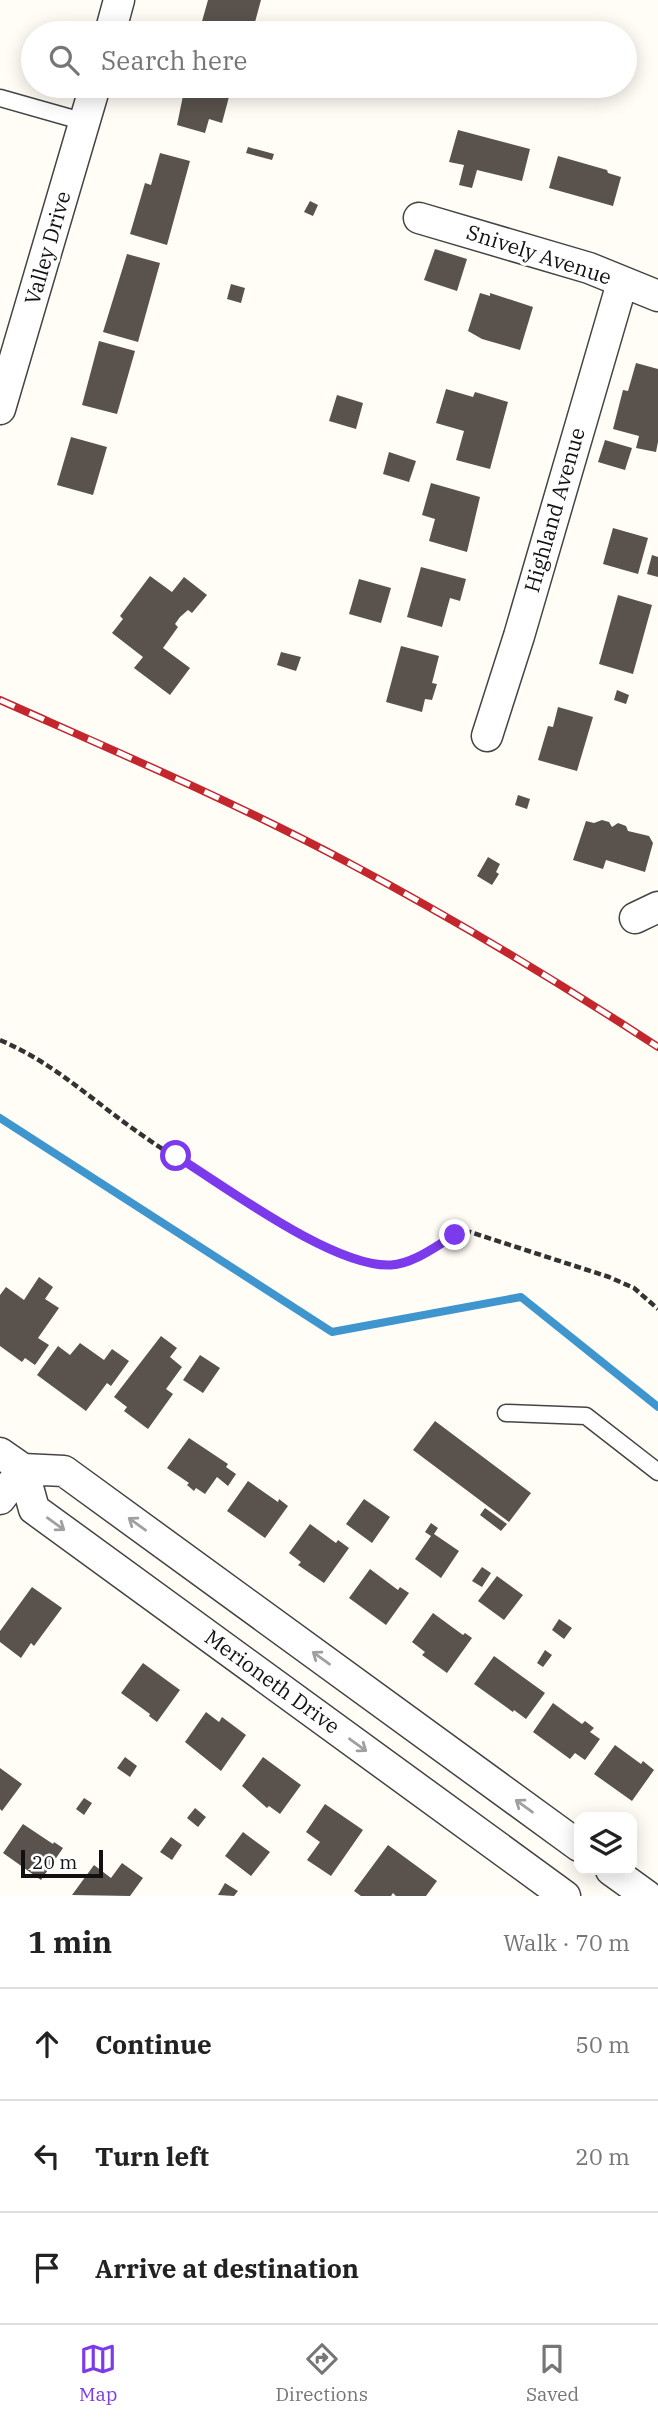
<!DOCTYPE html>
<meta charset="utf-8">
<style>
:root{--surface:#fff;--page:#f2f2f2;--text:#222;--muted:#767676;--line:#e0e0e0;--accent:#7c3aed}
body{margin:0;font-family:"IBM Plex Serif",serif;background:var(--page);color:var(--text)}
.controls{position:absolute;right:21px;bottom:21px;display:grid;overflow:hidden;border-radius:14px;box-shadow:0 4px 18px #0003}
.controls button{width:63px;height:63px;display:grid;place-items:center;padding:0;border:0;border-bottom:2px solid var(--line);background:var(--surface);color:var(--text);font:35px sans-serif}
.scale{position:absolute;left:21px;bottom:18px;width:82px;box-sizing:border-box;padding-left:7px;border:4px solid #111;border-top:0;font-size:19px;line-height:24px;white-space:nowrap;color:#111;-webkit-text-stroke:5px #fff;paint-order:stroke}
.stop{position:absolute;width:21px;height:21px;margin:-16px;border:5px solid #7c3aed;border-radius:50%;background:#fff}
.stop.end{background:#7c3aed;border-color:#fff;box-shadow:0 2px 7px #0008}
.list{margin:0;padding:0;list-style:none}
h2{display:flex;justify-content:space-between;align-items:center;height:91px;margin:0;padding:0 28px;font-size:30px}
h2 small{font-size:23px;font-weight:400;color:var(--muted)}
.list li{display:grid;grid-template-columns:46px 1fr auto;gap:21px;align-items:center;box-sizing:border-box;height:112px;padding:0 28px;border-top:2px solid var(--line)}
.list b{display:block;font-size:26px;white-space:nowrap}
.list em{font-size:23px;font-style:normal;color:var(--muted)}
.icon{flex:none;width:38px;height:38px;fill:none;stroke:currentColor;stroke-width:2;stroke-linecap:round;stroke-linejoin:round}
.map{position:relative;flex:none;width:658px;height:1896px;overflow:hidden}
.search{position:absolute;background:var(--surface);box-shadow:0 4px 18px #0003;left:21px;right:21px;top:21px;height:77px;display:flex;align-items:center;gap:18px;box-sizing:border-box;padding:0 24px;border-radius:38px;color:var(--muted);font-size:26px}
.sheet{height:427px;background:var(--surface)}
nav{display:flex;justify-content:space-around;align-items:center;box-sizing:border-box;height:98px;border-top:2px solid var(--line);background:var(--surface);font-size:19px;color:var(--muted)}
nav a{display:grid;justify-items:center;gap:4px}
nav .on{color:var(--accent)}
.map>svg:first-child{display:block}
</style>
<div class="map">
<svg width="658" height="1896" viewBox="0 0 658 1896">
<rect width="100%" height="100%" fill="#fffdf5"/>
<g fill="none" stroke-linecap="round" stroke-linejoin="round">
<path stroke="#3f96cf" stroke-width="8" d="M0 1118 332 1332 521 1297 658 1407"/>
</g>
<path fill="#5a524d" d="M208 0H261L252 33H230L201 25Z
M185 86H222L220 90 230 93 222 123 209 119 205 133 177 125Z
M458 130 530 149 522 181 477 170 472 188 459 185 464 165 449 162Z
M248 147 274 154 272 160 246 153Z
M160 153 190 161 167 245 130 234 145 183 151 185Z
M558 156 607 170 608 173 621 177 613 206 549 188Z
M310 201 318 205 313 216 304 212Z
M435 249 467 259 457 291 424 280Z
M127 254 160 263 138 342 103 332Z
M231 284 245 288 241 303 227 299Z
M480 293 490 296V293L533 307 520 350 482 339 468 331Z
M99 341 135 351 117 414 82 405Z
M636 363 658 369V442L656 452 636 448 639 436 613 429 623 390 628 391Z
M446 389 473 397 475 392 508 402 490 469 456 460 464 431 436 423Z
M337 395 363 403 356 429 329 421Z
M71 437 107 447 93 495 57 485Z
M605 440 632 448 625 470 598 462Z
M389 452 416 461 409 482 383 474Z
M431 483 480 497 467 552 429 541 435 519 422 515Z
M613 528 648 538 638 574 603 564Z
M652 555 658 557V577L647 574Z
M421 567 466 579 460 601 450 598 442 627 407 617Z
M150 576 172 592 184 577 207 595 192 613 188 610 180 617 175 624 178 627 163 648 190 668 170 695 134 668 143 657 112 633 123 619 120 616Z
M359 579 391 588 381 623 349 614Z
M618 595 652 605 633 674 599 664Z
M401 646 439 656 432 683 437 684 432 700 425 699 422 712 386 702Z
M281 652 301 657 296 671 277 665Z
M617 690 629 695 626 704 614 700Z
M558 707 593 717 577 771 538 760 548 726 553 727Z
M518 795 530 799 527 809 515 805Z
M602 820 609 822 612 827 618 823 626 826 628 831 649 836 653 843 645 872 606 860 603 869 573 860 586 821 594 823Z
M488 857 500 864 496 872 499 874 492 885 477 876Z
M39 1277 53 1287 45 1299 59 1308 38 1338 49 1345 35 1365 25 1358 22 1362 0 1346V1295L6 1287 24 1300Z
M161 1336 177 1348 170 1357 182 1367 166 1389 173 1394 148 1429 124 1411 127 1407 114 1397Z
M80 1343 104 1360 112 1349 129 1361 111 1386 107 1383 86 1411 37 1375 58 1346 70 1355Z
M200 1355 220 1368 203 1393 183 1380Z
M435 1421 531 1493 509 1522 413 1450Z
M189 1438 228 1464 226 1467 236 1474 228 1486 217 1477 205 1494 196 1488 194 1491 187 1485 189 1483 167 1468Z
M248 1481 278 1502 279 1499 288 1506 265 1538 227 1511Z
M364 1499 390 1517 372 1543 346 1524Z
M485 1508 507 1524 501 1531 480 1515Z
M431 1523 438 1528 434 1534 459 1551 441 1578 415 1559 431 1536 425 1532Z
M310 1524 336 1543 338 1540 349 1548 324 1583 298 1565 301 1562 289 1553Z
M482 1567 491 1573 482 1587 472 1581Z
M370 1569 398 1590 400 1587 409 1593 386 1625 349 1598Z
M497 1576 523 1595 504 1620 478 1601Z
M32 1587 62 1608 34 1646 31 1643 21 1658 0 1642V1631Z
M433 1613 463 1635 465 1633 472 1638 447 1673 422 1655 425 1652 412 1642Z
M559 1619 572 1628 564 1639 552 1630Z
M545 1650 552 1655 543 1667 537 1663Z
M494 1656 545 1693 526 1719 514 1710 513 1712 474 1684Z
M143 1663 180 1690 157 1722 149 1716 150 1714 121 1693Z
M553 1703 582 1724 585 1721 594 1728 590 1732 600 1739 585 1760 575 1753 570 1759 533 1732Z
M206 1712 219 1722 222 1717 246 1735 221 1771 185 1742Z
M615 1745 641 1764 643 1761 654 1770 632 1801 594 1774Z
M125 1757 137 1766 130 1777 117 1768Z
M263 1757 301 1785 280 1814 269 1806 267 1808 242 1786Z
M0 1768 22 1784 2 1811 0 1809Z
M84 1798 92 1803 84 1815 76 1809Z
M325 1804 363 1830 331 1876 307 1860 320 1842 306 1832Z
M195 1808 206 1817 198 1827 187 1818Z
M23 1824 53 1844 54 1842 63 1848 41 1880 3 1853Z
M243 1832 270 1852 251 1876 225 1856Z
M171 1837 182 1845 172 1860 160 1852Z
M388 1845 437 1881 426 1896H396L393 1893 391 1896H361L354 1891Z
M122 1863 143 1878 130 1896 72 1895 94 1865 111 1878Z
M225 1883 238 1891 234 1896 218 1895Z"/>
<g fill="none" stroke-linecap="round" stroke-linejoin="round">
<g stroke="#444" stroke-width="19">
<path id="service" d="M0 98 85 122
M506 1413 586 1416 658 1472"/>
</g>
<g stroke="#444" stroke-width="33">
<path id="minor" d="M110 33 119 0
M419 218 589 268 658 296
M0 409 95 86
M487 736 519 636 622 283
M635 918 658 907
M0 1453 23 1469 34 1509 565 1896
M23 1469 64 1471 579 1846
M0 1499 23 1469
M611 1870 647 1896"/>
</g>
<path stroke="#333" stroke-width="4.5" stroke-dasharray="7 3.5" stroke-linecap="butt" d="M0 1040C53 1063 86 1095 132 1128 173 1158 219 1183 262 1210 295 1231 352 1269 392 1265 420 1263 442 1238 470 1232L609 1277 634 1288 658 1309"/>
<use href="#service" stroke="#fff" stroke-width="16"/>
<use href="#minor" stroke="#fff" stroke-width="30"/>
<g stroke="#c4262e" stroke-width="8">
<path id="rail" d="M0 700C117 752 234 802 347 862 454 919 557 981 658 1047"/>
</g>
<use href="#rail" stroke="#fff" stroke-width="5" stroke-dasharray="16" stroke-linecap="butt"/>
</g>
<defs><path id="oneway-shaft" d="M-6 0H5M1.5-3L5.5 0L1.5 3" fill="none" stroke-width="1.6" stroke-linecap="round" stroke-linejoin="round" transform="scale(1.75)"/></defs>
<g stroke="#a0a0a0">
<use href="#oneway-shaft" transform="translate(56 1524) rotate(36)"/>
<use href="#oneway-shaft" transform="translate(137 1524) rotate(-144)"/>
<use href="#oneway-shaft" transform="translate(321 1658) rotate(-144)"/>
<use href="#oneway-shaft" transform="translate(358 1745) rotate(36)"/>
<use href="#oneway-shaft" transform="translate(524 1806) rotate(-144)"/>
</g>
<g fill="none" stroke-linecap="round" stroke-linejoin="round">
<path stroke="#7c3aed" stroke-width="9" d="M176 1156C226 1187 334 1268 391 1265 413 1264 436 1246 455 1235"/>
</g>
<g text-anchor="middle" stroke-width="7" stroke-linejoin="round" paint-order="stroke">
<g font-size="21" fill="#111" stroke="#fff">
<text transform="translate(48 248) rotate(-74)" y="7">Valley Drive</text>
<text transform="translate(539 255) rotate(18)" y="7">Snively Avenue</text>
<text transform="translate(555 510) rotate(-74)" y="7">Highland Avenue</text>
<text transform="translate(272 1682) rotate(36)" y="7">Merioneth Drive</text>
</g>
</g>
</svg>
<div class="controls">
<button><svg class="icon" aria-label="layers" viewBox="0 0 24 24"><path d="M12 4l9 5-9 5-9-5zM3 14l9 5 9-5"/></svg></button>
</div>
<div class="scale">20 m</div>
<div class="stop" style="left:176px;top:1156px"></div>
<div class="stop end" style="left:455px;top:1235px"></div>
<div class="search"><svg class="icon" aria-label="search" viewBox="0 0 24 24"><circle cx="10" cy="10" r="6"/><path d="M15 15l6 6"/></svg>Search here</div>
</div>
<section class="sheet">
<h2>1 min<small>Walk · 70 m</small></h2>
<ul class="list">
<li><svg class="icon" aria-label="ahead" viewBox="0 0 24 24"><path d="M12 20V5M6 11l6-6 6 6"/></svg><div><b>Continue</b></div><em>50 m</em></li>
<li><svg class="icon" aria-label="left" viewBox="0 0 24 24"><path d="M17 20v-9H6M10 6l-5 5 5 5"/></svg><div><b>Turn left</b></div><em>20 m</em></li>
<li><svg class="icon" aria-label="arrive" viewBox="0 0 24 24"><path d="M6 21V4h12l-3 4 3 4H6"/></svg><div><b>Arrive at destination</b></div></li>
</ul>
</section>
<nav>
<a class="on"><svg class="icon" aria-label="map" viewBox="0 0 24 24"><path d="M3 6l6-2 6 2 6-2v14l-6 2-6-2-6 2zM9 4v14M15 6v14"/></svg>Map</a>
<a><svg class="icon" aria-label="directions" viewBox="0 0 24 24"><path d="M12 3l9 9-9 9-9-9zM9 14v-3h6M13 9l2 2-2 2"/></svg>Directions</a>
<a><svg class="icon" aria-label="saved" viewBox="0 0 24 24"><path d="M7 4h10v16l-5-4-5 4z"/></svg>Saved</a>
</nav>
